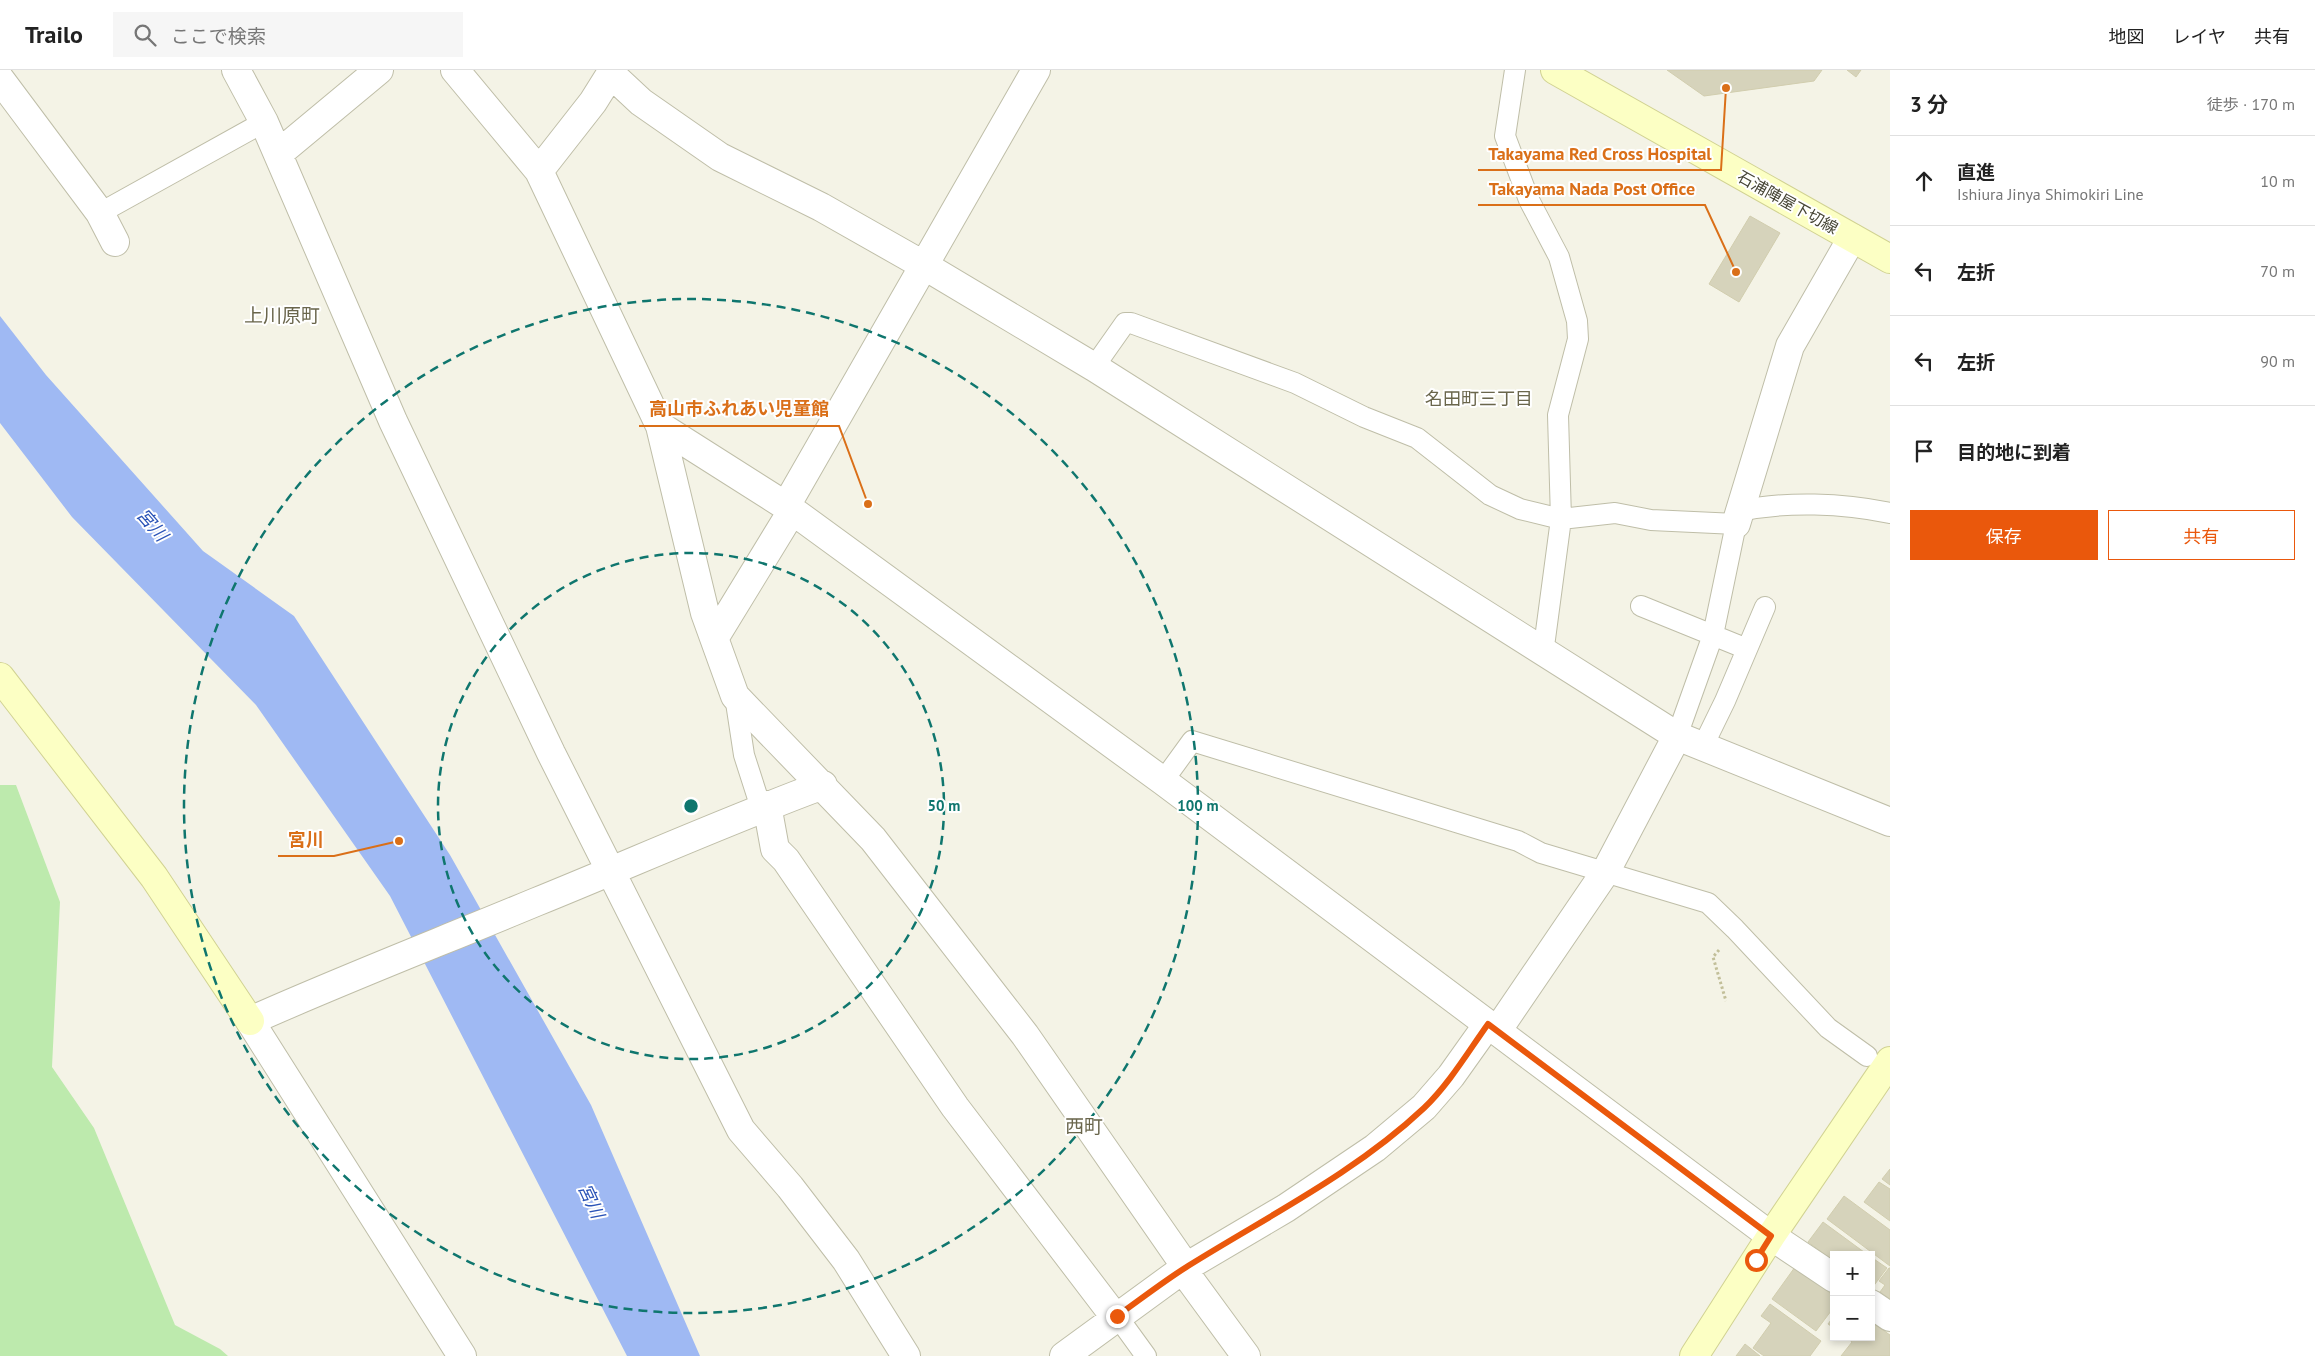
<!DOCTYPE html>
<html lang="ja">
<meta charset="utf-8">
<style>
:root{--surface:#fff;--page:#f6f6f6;--text:#222;--muted:#767676;--line:#e0e0e0;--accent:#ea580c}
body{margin:0;font-family:"PT Sans","Noto Sans JP",sans-serif;background:var(--page);color:var(--text)}
.controls{position:absolute;right:15px;bottom:15px;display:grid;overflow:hidden;border-radius:0px;box-shadow:0 2px 8px #0003}
.controls button{width:45px;height:45px;display:grid;place-items:center;padding:0;border:0;border-bottom:1px solid var(--line);background:var(--surface);color:var(--text);font:25px sans-serif}
.stop{position:absolute;width:15px;height:15px;margin:-11px;border:4px solid #ea580c;border-radius:50%;background:#fff}
.stop.end{background:#ea580c;border-color:#fff;box-shadow:0 1px 5px #0008}
.list{margin:0;padding:0;list-style:none}
h2{display:flex;justify-content:space-between;align-items:center;height:65px;margin:0;padding:0 20px;font-size:21px}
h2 small{font-size:16px;font-weight:400;color:var(--muted)}
.list li{display:grid;grid-template-columns:32px 1fr auto;gap:15px;align-items:center;box-sizing:border-box;height:90px;padding:0 20px;border-top:1px solid var(--line)}
.list b{display:block;font-size:19px;white-space:nowrap}
.list p{margin:0;font-size:16px;white-space:nowrap;color:var(--muted)}
.list em{font-size:16px;font-style:normal;color:var(--muted)}
.actions{display:flex;gap:10px;padding:15px 20px}
.actions a{flex:1;padding:11px 0;border:1px solid var(--accent);border-radius:0px;text-align:center;font-size:18px;color:var(--accent)}
.actions .main{background:var(--accent);color:#fff}
.icon{flex:none;width:28px;height:28px;fill:none;stroke:currentColor;stroke-width:2;stroke-linecap:round;stroke-linejoin:round}
.map{position:relative;flex:none;width:1890px;height:1286px;overflow:hidden}
header{display:flex;align-items:center;gap:30px;box-sizing:border-box;height:70px;padding:0 25px;background:var(--surface);border-bottom:1px solid var(--line)}
header strong{font-size:24px}
nav{display:flex;gap:28px;margin-inline-start:auto;font-size:18px}
.search{width:350px;height:45px;background:var(--page);display:flex;align-items:center;gap:12px;box-sizing:border-box;padding:0 18px;border-radius:0px;color:var(--muted);font-size:19px}
main{display:flex}
aside{flex:1;background:var(--surface)}
.map>svg:first-child{display:block}
</style>
<header>
<strong>Trailo</strong>
<div class="search"><svg class="icon" aria-label="search" viewBox="0 0 24 24"><circle cx="10" cy="10" r="6"/><path d="M15 15l6 6"/></svg>ここで検索</div>
<nav><a>地図</a><a>レイヤ</a><a>共有</a></nav>
</header>
<main>
<div class="map">
<svg width="1890" height="1286" viewBox="0 0 1890 1286">
<rect width="100%" height="100%" fill="#f4f3e6"/>
<path fill="#bdeaad" d="M0 715H16L60 832 52 997 94 1058 175 1255 220 1279 228 1286H0Z"/>
<path fill="#9fb9f3" d="M0 246 46 305 203 481 294 546 450 785 591 1035 700 1286H627L390 826 256 635 72 447 0 353Z"/>
<path fill="#d6d3bb" stroke="#d1cdae" d="M1667 0H1822L1814 11 1704 26Z
M1847 0H1861L1856 7Z
M1750 146 1780 163 1739 232 1709 214Z
M1890 1099V1115L1882 1109Z
M1879 1112 1890 1119V1151L1864 1132Z
M1844 1126 1890 1160V1196L1827 1149Z
M1823 1152 1868 1185H1834V1191L1808 1172Z
M1871 1187 1887 1198 1872 1218H1871Z
M1795 1197 1834 1226V1237L1816 1261 1772 1229Z
M1889 1198H1890V1229L1880 1222 1885 1215 1879 1211Z
M1770 1234 1821 1271 1810 1286H1764L1753 1278 1771 1253 1761 1246Z
M1834 1246V1258L1828 1254Z
M1871 1252 1890 1265V1286H1841L1852 1272 1846 1267H1871Z
M1745 1274 1760 1286H1736Z"/>
<g fill="none" stroke-linecap="round" stroke-linejoin="round">
<g stroke="#bfbea8" stroke-width="22">
<path id="lane" d="M1515 0 1505 66 1529 130 1559 187 1577 251 1578 269 1558 345 1561 449 1545 569 1541 580
M100 143 264 52
M1094 297 1125 253H1131L1295 313 1364 347 1417 368 1490 425 1520 439 1561 449 1615 443 1651 450 1736 454 1713 565 1677 666
M1740 441C1786 431 1843 433 1890 443
M1641 536 1747 579
M735 626 744 685 761 738
M1703 676 1725 631 1765 537
M1163 711 1192 671 1518 771 1541 783 1708 833 1735 859 1828 958 1867 986
M1117 1246 1146 1286"/>
</g>
<g stroke="#bfbea8" stroke-width="30">
<path id="street" d="M236 0 264 52 393 351 551 683 741 1060 790 1117 846 1190 906 1286
M455 0 539 101 660 356 705 543 735 626 873 769 1025 965 1186 1197
M611 4 641 32 720 87 821 137 925 196 1094 297 1677 666 1890 752
M0 9 100 143 115 172
M278 84 379 0
M539 101 593 32 613 0
M660 356 786 436 1163 711 1771 1166 1834 1208
M786 436 1036 0
M1736 454 1790 276 1852 168
M715 567 792 441
M767 735 775 779 786 790 955 1037 1115 1247
M1497 961 1606 801 1677 666
M1183 1200 1246 1286
M1871 1234 1890 1247
M462 1286 250 951C344 909 440 872 536 832 632 793 726 751 823 715
M1064 1286 1186 1197 1286 1138 1375 1078 1424 1037 1451 1006 1488 954"/>
</g>
<g stroke="#d1d292" stroke-width="30">
<path id="secondary" d="M1555 0 1890 189
M0 607 154 807 250 951
M1694 1286 1771 1166 1890 991"/>
</g>
<path stroke="#c2bf99" stroke-width="3" stroke-dasharray="2.5 2.5" stroke-linecap="butt" d="M1719 880 1713 887 1726 931"/>
<use href="#lane" stroke="#fff" stroke-width="20"/>
<use href="#street" stroke="#fff" stroke-width="28"/>
<use href="#secondary" stroke="#fcffc4" stroke-width="28"/>
</g>
<g fill="none" stroke-linecap="round" stroke-linejoin="round">
<path stroke="#ea580c" stroke-width="6" d="M1117 1246C1141 1229 1164 1211 1188 1196 1268 1146 1355 1103 1424 1038 1449 1014 1468 982 1488 954L1771 1166 1756 1190"/>
</g>
<g fill="none" stroke="#0f766e" stroke-width="2.5" stroke-dasharray="9 6">
<circle cx="691" cy="736" r="253"/>
<circle cx="691" cy="736" r="507"/>
</g>
<g text-anchor="middle" stroke-width="4" stroke-linejoin="round" paint-order="stroke">
<g font-size="16" fill="#464535" stroke="#fff">
<text transform="translate(1788 132) rotate(29)" y="6">石浦陣屋下切線</text>
</g>
<g font-size="18" fill="#6a664c" stroke="#fff">
<text x="1479" y="335">名田町三丁目</text>
</g>
<g font-size="18" font-style="italic" fill="#2a53b7" stroke="#fff">
<text transform="translate(152 455) rotate(49)" y="6">宮川</text>
<text transform="translate(591 1131) rotate(65)" y="6">宮川</text>
</g>
<g font-size="19" fill="#6a664c" stroke="#fff">
<text x="282" y="252">上川原町</text>
<text x="1084" y="1063">西町</text>
</g>
</g>
<circle cx="691" cy="736" r="8" fill="#0f766e" stroke="#fff" stroke-width="2.5"/>
<g font-size="15" text-anchor="middle" font-weight="bold" fill="#0f766e" stroke="#fff" stroke-width="4" stroke-linejoin="round" paint-order="stroke">
<text x="944" y="741">50 m</text>
<text x="1198" y="741">100 m</text>
</g>
<path fill="none" stroke="#da6f18" stroke-width="2" d="M1726 18L1721 100H1478M1736 202L1705 135H1478M868 434L839 356H639M399 771L334 786H278"/>
<g fill="#da6f18" stroke="#fff" stroke-width="2">
<circle cx="1726" cy="18" r="5"/>
<circle cx="1736" cy="202" r="5"/>
<circle cx="868" cy="434" r="5"/>
<circle cx="399" cy="771" r="5"/>
</g>
<g font-size="18" text-anchor="middle" font-weight="bold" fill="#da6f18" stroke="#fff" stroke-width="4" stroke-linejoin="round" paint-order="stroke">
<text x="1600" y="90">Takayama Red Cross Hospital</text>
<text x="1592" y="125">Takayama Nada Post Office</text>
<text x="739" y="345">高山市ふれあい児童館</text>
<text x="306" y="776">宮川</text>
</g>
</svg>
<div class="controls">
<button>+</button>
<button>−</button>
</div>
<div class="stop" style="left:1756px;top:1190px"></div>
<div class="stop end" style="left:1117px;top:1246px"></div>
</div>
<aside>
<h2>3 分<small>徒歩 · 170 m</small></h2>
<ul class="list">
<li><svg class="icon" aria-label="ahead" viewBox="0 0 24 24"><path d="M12 20V5M6 11l6-6 6 6"/></svg><div><b>直進</b><p>Ishiura Jinya Shimokiri Line</p></div><em>10 m</em></li>
<li><svg class="icon" aria-label="left" viewBox="0 0 24 24"><path d="M17 20v-9H6M10 6l-5 5 5 5"/></svg><div><b>左折</b></div><em>70 m</em></li>
<li><svg class="icon" aria-label="left" viewBox="0 0 24 24"><path d="M17 20v-9H6M10 6l-5 5 5 5"/></svg><div><b>左折</b></div><em>90 m</em></li>
<li><svg class="icon" aria-label="arrive" viewBox="0 0 24 24"><path d="M6 21V4h12l-3 4 3 4H6"/></svg><div><b>目的地に到着</b></div></li>
</ul>
<div class="actions"><a class="main">保存</a><a>共有</a></div>
</aside>
</main>
